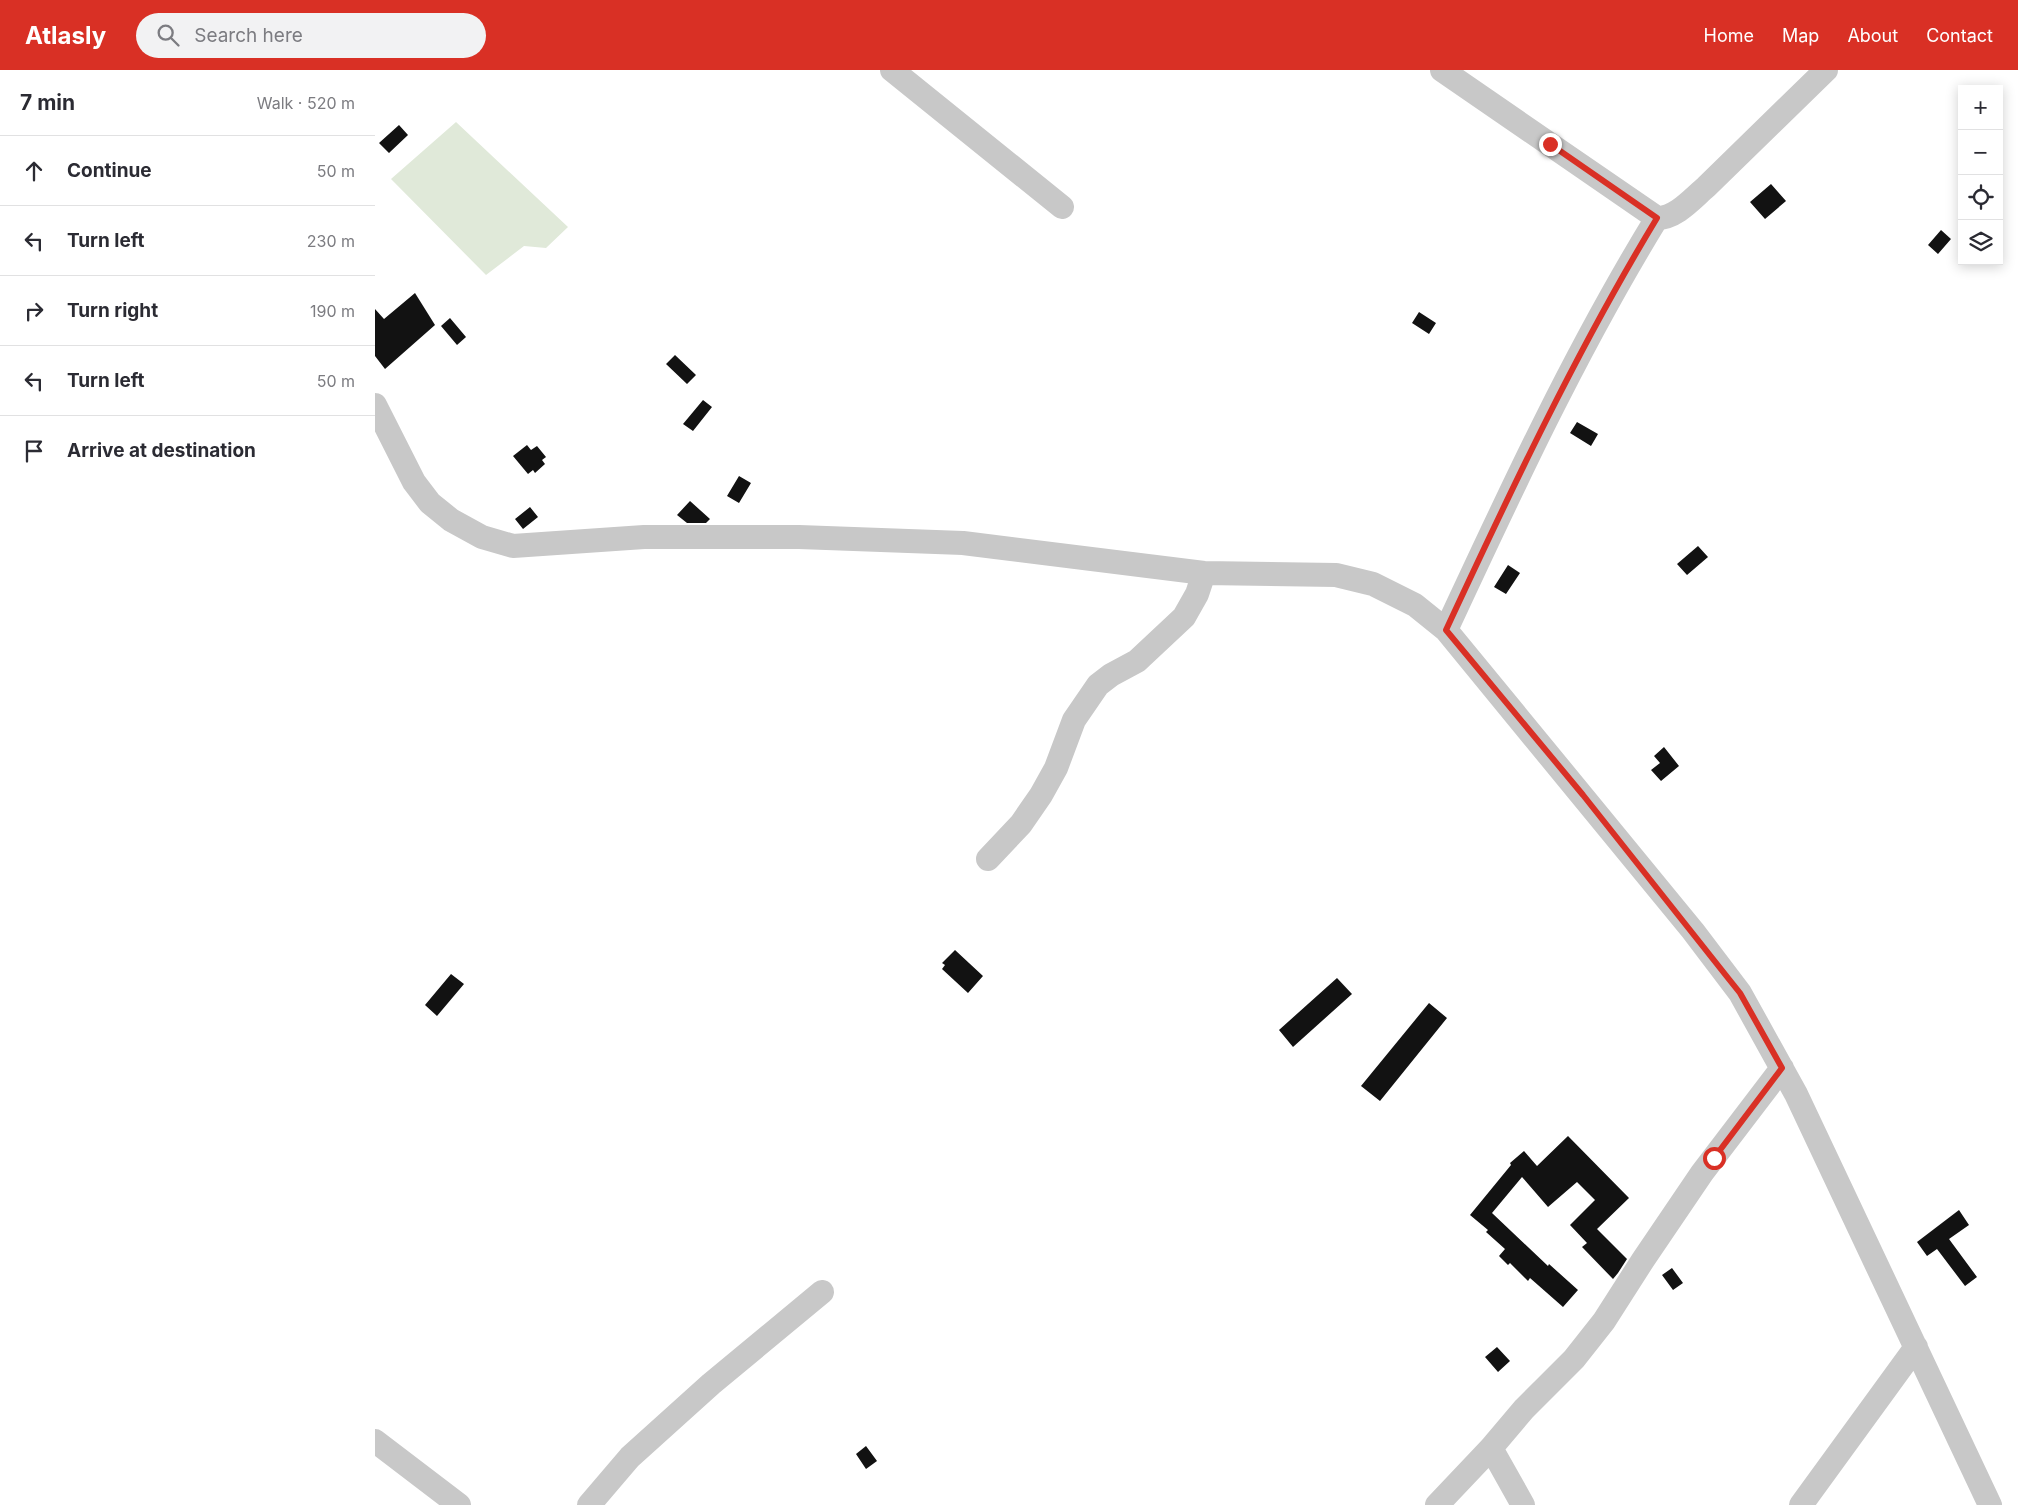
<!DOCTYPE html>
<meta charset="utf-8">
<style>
:root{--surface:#fff;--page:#f2f2f3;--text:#2b2b33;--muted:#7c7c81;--line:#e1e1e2;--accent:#d93025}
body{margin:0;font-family:Inter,sans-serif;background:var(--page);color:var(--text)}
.controls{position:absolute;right:15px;top:15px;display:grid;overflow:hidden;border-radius:0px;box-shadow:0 2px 12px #0003}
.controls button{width:45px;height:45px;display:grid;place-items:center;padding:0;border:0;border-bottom:1px solid var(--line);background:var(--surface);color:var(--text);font:25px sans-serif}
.stop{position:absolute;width:15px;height:15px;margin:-11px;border:4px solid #d93025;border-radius:50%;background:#fff}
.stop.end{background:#d93025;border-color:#fff;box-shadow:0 1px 5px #0008}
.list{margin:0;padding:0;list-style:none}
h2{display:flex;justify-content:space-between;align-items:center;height:65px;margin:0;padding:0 20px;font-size:21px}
h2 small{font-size:16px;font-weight:400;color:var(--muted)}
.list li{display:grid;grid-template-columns:32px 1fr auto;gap:15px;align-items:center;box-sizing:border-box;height:70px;padding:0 20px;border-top:1px solid var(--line)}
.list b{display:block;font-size:19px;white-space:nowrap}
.list em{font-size:16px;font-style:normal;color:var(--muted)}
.icon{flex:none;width:28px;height:28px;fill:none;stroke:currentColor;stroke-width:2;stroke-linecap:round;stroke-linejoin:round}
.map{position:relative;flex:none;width:1643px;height:1435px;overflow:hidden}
header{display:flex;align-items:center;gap:30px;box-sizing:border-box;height:70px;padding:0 25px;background:var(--accent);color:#fff}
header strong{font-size:24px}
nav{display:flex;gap:28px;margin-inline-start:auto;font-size:18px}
.search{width:350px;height:45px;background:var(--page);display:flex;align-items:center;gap:12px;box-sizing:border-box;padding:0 18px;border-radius:28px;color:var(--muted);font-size:19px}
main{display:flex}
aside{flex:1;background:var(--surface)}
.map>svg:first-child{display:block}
</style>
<header>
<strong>Atlasly</strong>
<div class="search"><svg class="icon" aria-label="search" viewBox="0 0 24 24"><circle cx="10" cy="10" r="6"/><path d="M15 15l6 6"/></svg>Search here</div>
<nav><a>Home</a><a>Map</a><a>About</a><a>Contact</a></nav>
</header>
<main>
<aside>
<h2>7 min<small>Walk · 520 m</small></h2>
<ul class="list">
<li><svg class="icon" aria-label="ahead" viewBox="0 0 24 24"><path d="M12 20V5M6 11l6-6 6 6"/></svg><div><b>Continue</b></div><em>50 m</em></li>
<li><svg class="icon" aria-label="left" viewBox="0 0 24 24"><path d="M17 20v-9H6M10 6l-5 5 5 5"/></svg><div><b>Turn left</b></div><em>230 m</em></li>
<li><svg class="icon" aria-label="right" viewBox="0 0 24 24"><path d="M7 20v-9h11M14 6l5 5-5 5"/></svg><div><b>Turn right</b></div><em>190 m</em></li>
<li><svg class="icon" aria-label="left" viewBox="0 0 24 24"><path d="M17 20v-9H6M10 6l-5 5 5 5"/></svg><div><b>Turn left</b></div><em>50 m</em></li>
<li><svg class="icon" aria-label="arrive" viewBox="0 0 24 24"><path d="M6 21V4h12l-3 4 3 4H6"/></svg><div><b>Arrive at destination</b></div></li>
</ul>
</aside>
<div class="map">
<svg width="1643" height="1435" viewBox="0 0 1643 1435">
<rect width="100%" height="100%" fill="#fff"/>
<path fill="#e0e9d9" d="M81 52 193 157 171 178 149 176 111 205 16 109Z"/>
<path fill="#121212" d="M24 55 33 65 14 83 4 73Z
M1396 114 1411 131 1390 149 1375 132Z
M1566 160 1576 169 1563 184 1553 175Z
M40 223 60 255 10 299 0 286V239L9 249Z
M1044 242 1061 253 1054 264 1037 253Z
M75 248 91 267 82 275 66 256Z
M300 285 321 305 312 314 291 294Z
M328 330 337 337 318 361 308 354Z
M1202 352 1223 364 1216 376 1195 363Z
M152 375 156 380 162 376 171 387 167 390 170 394 160 403 158 400 153 404 138 386Z
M364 406 376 413 364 433 352 426Z
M315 431 335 449 331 453H312L302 445Z
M155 437 163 447 148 459 140 449Z
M1323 476 1333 487 1312 505 1302 494Z
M1133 495 1145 503 1131 524 1119 517Z
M1289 677 1304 696 1286 711 1276 700 1285 693 1279 686Z
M580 880 608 906 593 923 567 899 570 895 567 893Z
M76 904 89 914 62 946 50 935Z
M962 908 977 924 918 977 904 960Z
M1054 933 1072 948 1005 1031 986 1016Z
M1193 1066 1254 1128 1222 1159 1252 1189 1243 1203 1238 1209 1207 1177 1212 1173 1195 1155 1220 1130 1202 1112 1173 1137 1147 1107 1117 1143 1173 1196 1174 1194 1203 1220 1188 1237 1155 1208 1153 1211 1135 1193 1133 1195 1124 1186 1130 1179 1111 1162 1113 1160 1095 1145 1136 1095 1135 1093 1149 1081 1162 1096Z
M1584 1140 1594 1155 1574 1169 1602 1207 1590 1216 1562 1179 1552 1186 1542 1172Z
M1297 1198 1308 1213 1298 1220 1287 1205Z
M1122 1277 1135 1291 1123 1302 1110 1287Z
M491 1376 502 1391 491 1399 481 1384Z"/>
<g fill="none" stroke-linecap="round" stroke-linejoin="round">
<path stroke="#c8c8c8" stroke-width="24" d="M517 0 687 137
M1067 0 1282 148
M0 335 39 412 55 433 76 450 107 467 138 476 269 467H424L588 473 829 503 961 505 998 514 1040 535 1071 560 1318 861 1365 923 1421 1024 1615 1435
M1071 560C1136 420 1201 280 1282 148 1301 148 1317 129 1331 117L1451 0
M613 789 646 754 666 725 681 698 699 650 723 615 736 605 762 591 809 547 822 524 829 503
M0 1371 84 1435
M1116 1378 1148 1435
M214 1435 255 1387 336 1314 447 1222
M1062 1435 1116 1378 1149 1339 1199 1289 1229 1251 1268 1190 1327 1103 1407 998
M1426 1435 1541 1277"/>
</g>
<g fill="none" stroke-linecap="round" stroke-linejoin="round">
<path stroke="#d93025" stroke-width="6" d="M1175 74 1282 148C1202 280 1136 420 1071 560L1208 725 1353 908 1365 923 1407 998 1339 1088"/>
</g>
</svg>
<div class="controls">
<button>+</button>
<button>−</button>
<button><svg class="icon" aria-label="locate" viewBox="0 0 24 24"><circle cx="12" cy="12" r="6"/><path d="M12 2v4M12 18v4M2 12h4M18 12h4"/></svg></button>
<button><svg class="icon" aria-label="layers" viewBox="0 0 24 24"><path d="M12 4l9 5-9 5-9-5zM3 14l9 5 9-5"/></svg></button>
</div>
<div class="stop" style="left:1339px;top:1088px"></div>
<div class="stop end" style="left:1175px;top:74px"></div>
</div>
</main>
